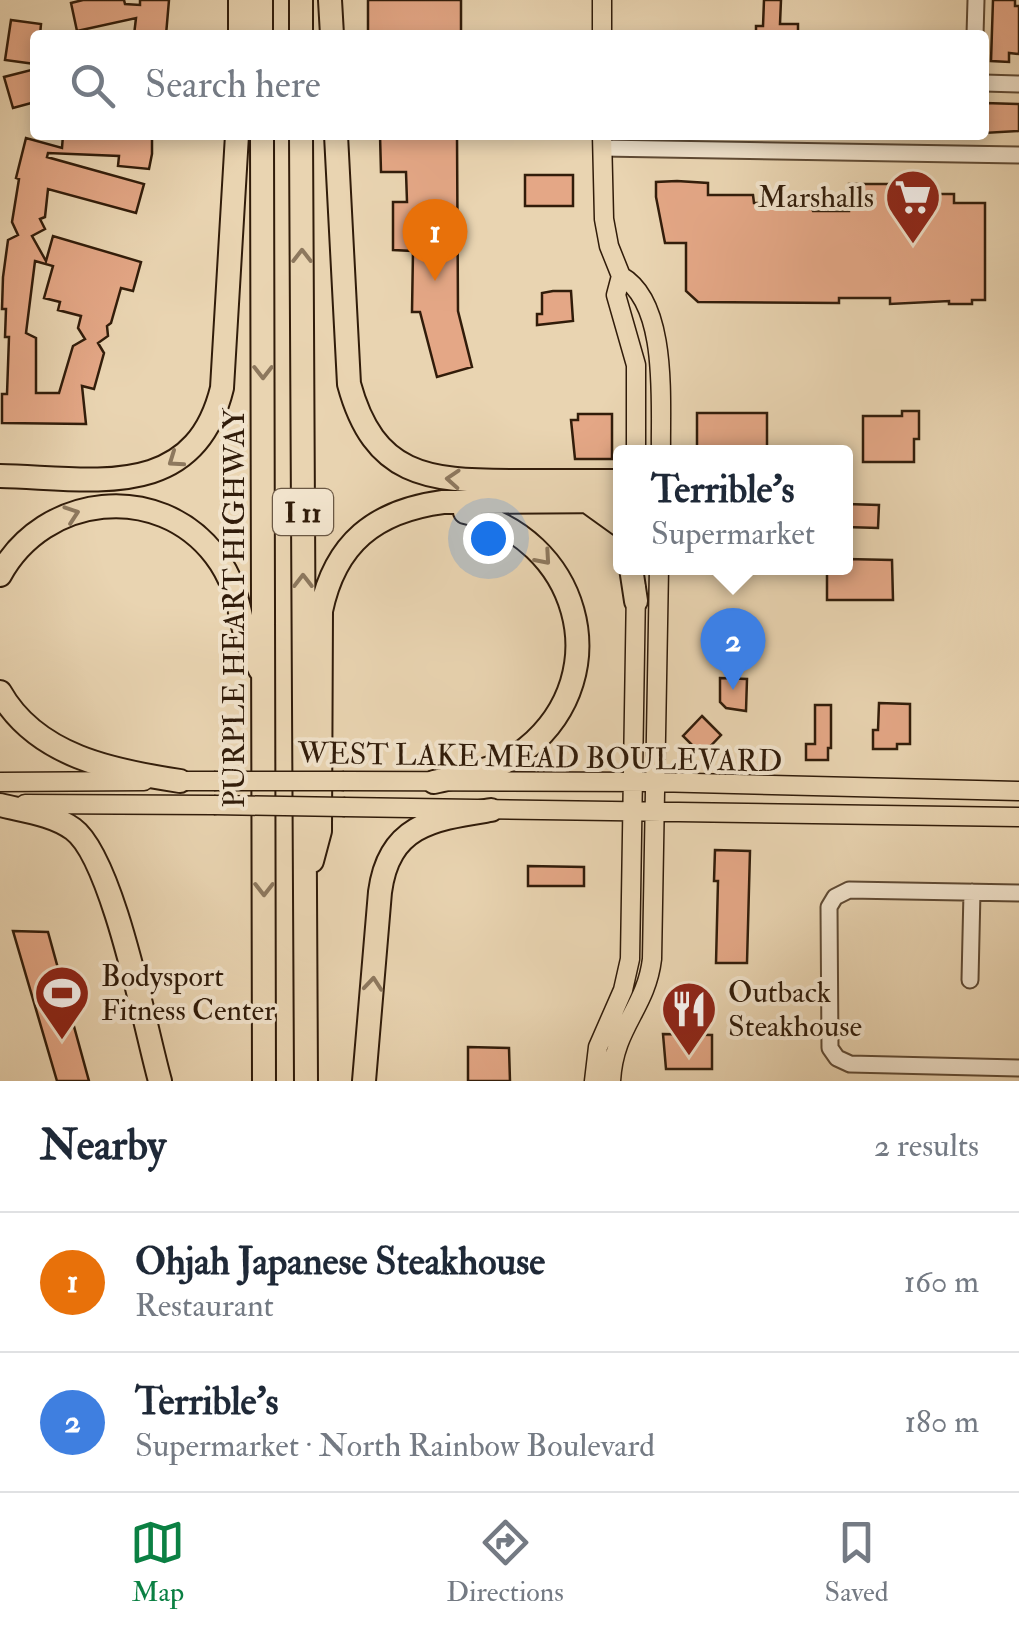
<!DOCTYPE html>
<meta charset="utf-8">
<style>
:root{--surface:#fff;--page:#f6f6f7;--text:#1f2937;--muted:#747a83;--line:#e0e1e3;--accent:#0b8043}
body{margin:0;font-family:"IM FELL Double Pica",serif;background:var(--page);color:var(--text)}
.you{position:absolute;left:488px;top:538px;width:35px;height:35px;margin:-25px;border:8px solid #fff;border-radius:50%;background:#1a73e8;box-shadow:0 0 0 15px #1a73e833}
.badge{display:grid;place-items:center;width:65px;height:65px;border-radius:50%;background:var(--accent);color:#fff;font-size:32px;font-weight:700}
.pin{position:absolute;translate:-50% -82px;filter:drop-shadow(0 2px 5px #0008)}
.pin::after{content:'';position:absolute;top:52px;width:35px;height:30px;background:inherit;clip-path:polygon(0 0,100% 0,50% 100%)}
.popup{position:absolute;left:613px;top:445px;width:240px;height:130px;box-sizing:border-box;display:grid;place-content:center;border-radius:10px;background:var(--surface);filter:drop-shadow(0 2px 8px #0005);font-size:32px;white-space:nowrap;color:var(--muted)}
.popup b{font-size:38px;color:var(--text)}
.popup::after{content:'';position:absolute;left:50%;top:100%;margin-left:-20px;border:20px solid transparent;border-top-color:var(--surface)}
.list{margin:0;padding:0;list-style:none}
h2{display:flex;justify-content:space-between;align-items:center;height:130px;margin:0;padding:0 40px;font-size:42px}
h2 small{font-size:32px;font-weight:400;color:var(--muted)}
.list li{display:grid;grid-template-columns:65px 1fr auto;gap:30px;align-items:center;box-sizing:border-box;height:140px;padding:0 40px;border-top:2px solid var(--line)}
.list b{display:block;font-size:38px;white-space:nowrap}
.list p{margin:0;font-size:32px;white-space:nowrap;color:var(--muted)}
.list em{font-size:32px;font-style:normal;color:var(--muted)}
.icon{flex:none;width:55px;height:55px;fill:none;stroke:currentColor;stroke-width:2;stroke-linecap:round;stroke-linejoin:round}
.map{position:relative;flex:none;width:1019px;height:1081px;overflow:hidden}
.search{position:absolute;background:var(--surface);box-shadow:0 5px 15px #0003;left:30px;right:30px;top:30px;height:110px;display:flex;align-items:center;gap:25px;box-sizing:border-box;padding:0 35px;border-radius:10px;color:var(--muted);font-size:38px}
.sheet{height:410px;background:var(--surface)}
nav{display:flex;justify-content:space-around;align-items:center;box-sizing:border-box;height:140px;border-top:2px solid var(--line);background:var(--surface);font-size:28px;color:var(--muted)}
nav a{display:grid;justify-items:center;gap:5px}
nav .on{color:var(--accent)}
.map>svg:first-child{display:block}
</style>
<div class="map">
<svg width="1019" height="1081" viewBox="0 0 1019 1081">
<rect width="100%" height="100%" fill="#e9d4b1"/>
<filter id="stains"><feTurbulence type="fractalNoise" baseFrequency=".002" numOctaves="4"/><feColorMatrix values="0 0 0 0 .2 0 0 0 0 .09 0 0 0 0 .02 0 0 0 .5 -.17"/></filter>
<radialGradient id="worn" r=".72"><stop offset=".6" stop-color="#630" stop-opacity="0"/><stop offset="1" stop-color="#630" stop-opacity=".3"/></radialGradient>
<path fill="#e4a786" stroke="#311c0a" stroke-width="2.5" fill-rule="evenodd" d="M83 0H124L125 4 140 5V0H169L166 35H134L136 18 77 31 71 3Z
M368 0H461V35H368Z
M764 0H781L780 24H798V35H756V26H763Z
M993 0H1015V6H1019V54L1009 53V62L991 61Z
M11 20 41 24 40 35H35V64L5 60Z
M35 69V102L13 108 4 77Z
M984 103 1019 104V131L984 133Z
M63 135H152V154L149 169 118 166 119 156 48 153 47 157 144 184 136 213 48 189 45 217 40 219 45 229 32 236 46 261 53 236 141 262 133 291 121 288 111 323 107 326 108 336 98 343 104 353 94 389 82 386 86 424 2 423V394H7L9 337H5L6 309H2L3 277 8 240 18 235 12 222 19 179 16 178 26 138 62 148ZM35 261 53 266 44 298 60 302 58 310 81 316 78 328 85 339 73 346 59 393H36V338L26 333Z
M380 135H457L458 311 472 367 437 377 420 312H412L413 251 393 250V202H407L406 172H381Z
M525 175H573V206H525Z
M677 181 708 183V195H753L754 203H793V198H806L813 211H849V184H902V194H954V203H985V300H972V304H949V301L890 304V298H839V303L698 302 686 291V243H665L656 197V182Z
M553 291H571L573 321 537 325V314H542V293Z
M902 411H919V439H914V462H863V416H902Z
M697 413H767V452H697Z
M578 414H612V459H575L571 420H578Z
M846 504 879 505 878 528 846 527Z
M846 559 892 560 893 600H827V568H846Z
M720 678 747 679 746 711 726 708 720 702Z
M879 703 910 704V744H897V749H873V730H878Z
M815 705H831V748H828V760H806V744H815Z
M702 716 721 735 702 755 683 736Z
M715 850 750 851 747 963H716L718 881H714Z
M528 866 584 867V886H528Z
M13 931 48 932 89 1081H57Z
M663 1034 712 1035V1069H666Z
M468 1047 509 1048 510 1081H468Z"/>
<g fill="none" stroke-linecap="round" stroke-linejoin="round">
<g stroke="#5f4a34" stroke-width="19">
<path id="minor" d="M975 35 976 0
M984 83 1019 84
M602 148 1019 155
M1019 893 849 890 835 897 829 907 830 1048 837 1058 850 1064 1019 1068
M970 980 972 892"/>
</g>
<g stroke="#311c0a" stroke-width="21">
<path id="major" d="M602 0V35
M602 135 604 219 609 246 621 276 616 295 636 365V452
M621 276C669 303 660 404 661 452
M170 781H214
M344 781 654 782 1019 791
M0 782 144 781
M25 804 214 805
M345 807 1019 817
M594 1081 598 1047 623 990 630 959 636 588
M611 1081C614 1026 646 1009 652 959L659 568"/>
</g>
<g stroke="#311c0a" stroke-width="26">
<path id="highway" d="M261 0V35
M301 0V35
M330 0 332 35
M240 35V0
M262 135 264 1081
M301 135 306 1081
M336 135 349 384C374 476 427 481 511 481 548 481 584 481 620 481
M0 476C91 478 194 503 222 388L237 135
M588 502 620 525
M631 568 636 601
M0 575C44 494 158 481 215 555 232 577 238 600 243 626 246 641 254 656 260 670
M0 692C36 756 113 771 180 781
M434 782C466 774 501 770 527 748 619 672 577 536 465 512
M0 805C24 811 52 814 73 829 113 858 145 1027 160 1081
M312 861 320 831 321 611C335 543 375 511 443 502L620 501
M364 1081 380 892C389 824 434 819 491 810"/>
</g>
<use href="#minor" stroke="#f1e3cc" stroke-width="15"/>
<use href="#major" stroke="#e9d4b1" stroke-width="18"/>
<use href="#highway" stroke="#e9d4b1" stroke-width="22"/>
<g stroke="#311c0a" stroke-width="21" stroke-linecap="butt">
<path id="major-bridge" d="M214 781H344
M214 805 345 807"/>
</g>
<use href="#major-bridge" stroke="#e9d4b1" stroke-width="18"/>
</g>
<defs><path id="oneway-chevron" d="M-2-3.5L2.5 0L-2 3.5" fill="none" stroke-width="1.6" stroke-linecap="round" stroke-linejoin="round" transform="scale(2.5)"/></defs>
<g stroke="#8d785e">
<use href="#oneway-chevron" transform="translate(302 256) rotate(-90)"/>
<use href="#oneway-chevron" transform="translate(263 372) rotate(90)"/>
<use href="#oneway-chevron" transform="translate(175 460) rotate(145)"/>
<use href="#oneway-chevron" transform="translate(453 479) rotate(-176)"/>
<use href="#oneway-chevron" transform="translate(72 514) rotate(-19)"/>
<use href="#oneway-chevron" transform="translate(544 558) rotate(49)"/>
<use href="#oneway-chevron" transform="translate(303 581) rotate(-90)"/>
<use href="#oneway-chevron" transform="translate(264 889) rotate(90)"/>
<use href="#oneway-chevron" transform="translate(373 984) rotate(-85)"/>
</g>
<defs>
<g id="supermarket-pin" transform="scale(2.875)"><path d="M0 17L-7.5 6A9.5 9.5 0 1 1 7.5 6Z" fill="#8f2418" stroke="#f1e3cc"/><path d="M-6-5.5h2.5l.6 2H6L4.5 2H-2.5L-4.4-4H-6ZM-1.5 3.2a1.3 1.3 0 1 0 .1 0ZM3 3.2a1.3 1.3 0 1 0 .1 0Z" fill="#fff"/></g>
<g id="stadium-pin" transform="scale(2.875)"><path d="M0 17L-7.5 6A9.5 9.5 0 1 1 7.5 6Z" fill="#8f2418" stroke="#f1e3cc"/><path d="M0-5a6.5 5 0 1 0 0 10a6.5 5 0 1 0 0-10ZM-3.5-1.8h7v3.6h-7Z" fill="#fff"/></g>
<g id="restaurant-pin" transform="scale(2.875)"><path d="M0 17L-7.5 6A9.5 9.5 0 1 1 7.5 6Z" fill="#8f2418" stroke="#f1e3cc"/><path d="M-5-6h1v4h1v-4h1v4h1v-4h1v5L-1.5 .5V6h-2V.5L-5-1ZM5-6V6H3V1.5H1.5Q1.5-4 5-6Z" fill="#fff"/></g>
</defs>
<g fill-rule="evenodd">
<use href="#supermarket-pin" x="913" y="197"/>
<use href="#stadium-pin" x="62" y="993"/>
<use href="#restaurant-pin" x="689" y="1009"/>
</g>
<g text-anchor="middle" stroke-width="8" stroke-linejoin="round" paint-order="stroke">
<rect fill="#f1e3cc" stroke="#6b5844" stroke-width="2.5" x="273" y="489" width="60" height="46" rx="8"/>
<g font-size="28" font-weight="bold" fill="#311c0a">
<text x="303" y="522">I 11</text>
</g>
<g font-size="30" fill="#311c0a" stroke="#f1e3cc" text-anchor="start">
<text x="874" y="207" text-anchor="end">Marshalls</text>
<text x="101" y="986">Bodysport<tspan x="101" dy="34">Fitness Center</tspan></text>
<text x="728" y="1002">Outback<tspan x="728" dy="34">Steakhouse</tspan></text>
</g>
<g font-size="30" fill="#311c0a" stroke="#f1e3cc">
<text transform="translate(234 608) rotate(-90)" y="10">PURPLE HEART HIGHWAY</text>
<text transform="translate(540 757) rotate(1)" y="10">WEST LAKE MEAD BOULEVARD</text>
</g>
</g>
<rect width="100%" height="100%" filter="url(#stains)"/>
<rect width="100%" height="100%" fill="url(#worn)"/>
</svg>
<div class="you"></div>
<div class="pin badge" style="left:435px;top:281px;background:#e8710a">1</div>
<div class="pin badge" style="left:733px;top:690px;background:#3f7fe0">2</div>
<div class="popup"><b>Terrible's</b>Supermarket</div>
<div class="search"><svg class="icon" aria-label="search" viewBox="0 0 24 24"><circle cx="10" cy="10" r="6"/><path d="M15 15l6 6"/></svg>Search here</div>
</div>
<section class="sheet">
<h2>Nearby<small>2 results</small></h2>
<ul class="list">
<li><span class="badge" style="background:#e8710a">1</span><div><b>Ohjah Japanese Steakhouse</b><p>Restaurant</p></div><em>160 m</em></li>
<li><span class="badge" style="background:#3f7fe0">2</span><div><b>Terrible's</b><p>Supermarket · North Rainbow Boulevard</p></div><em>180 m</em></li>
</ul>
</section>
<nav>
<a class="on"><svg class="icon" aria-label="map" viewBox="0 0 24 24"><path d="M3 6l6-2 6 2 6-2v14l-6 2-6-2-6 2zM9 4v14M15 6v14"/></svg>Map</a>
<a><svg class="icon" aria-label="directions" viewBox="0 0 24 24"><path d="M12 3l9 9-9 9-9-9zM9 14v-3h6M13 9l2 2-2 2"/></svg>Directions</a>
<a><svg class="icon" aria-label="saved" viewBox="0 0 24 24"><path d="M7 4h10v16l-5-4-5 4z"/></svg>Saved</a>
</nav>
